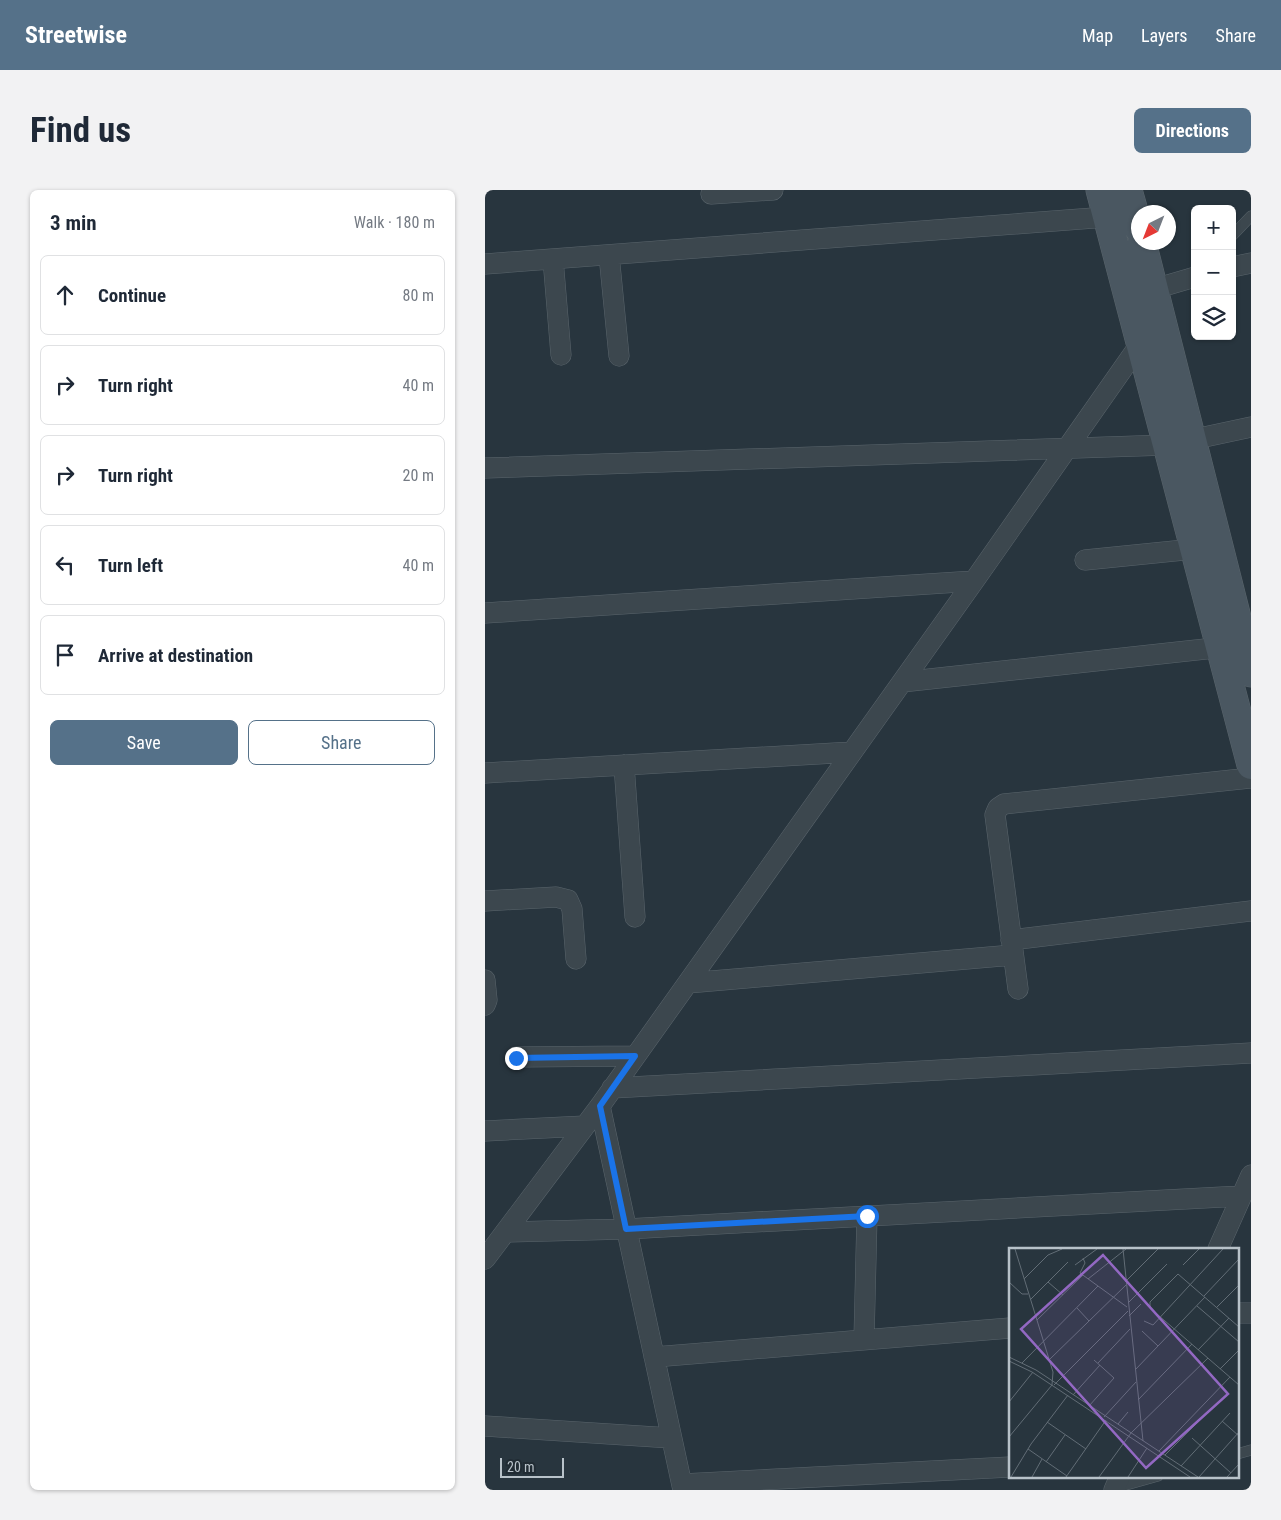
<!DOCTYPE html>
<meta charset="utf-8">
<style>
:root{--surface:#fff;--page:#f2f2f3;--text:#1f2937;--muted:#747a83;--line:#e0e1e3;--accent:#557189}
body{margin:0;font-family:"Roboto Condensed",sans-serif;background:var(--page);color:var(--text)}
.controls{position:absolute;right:15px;top:15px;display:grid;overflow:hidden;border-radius:8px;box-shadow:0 1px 4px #0004}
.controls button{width:45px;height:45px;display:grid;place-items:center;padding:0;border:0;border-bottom:1px solid var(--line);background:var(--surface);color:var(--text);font:25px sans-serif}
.compass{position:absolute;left:646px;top:15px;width:45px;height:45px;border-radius:50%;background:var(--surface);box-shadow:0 1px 4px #0004;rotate:222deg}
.scale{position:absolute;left:15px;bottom:12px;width:64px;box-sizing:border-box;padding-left:5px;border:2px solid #b8c2c9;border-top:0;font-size:14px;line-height:18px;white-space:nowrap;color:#b8c2c9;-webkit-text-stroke:4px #212c34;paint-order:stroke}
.stop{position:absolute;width:15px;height:15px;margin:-11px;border:4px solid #1a73e8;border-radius:50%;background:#fff}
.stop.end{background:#1a73e8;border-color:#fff;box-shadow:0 1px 5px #0008}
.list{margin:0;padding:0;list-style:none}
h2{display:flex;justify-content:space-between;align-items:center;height:65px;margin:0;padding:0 20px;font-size:21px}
h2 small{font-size:16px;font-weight:400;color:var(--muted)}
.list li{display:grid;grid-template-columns:32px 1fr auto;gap:15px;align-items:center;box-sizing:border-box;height:80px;margin:0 10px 10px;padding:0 10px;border:1px solid var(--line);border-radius:8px}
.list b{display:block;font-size:19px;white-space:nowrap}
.list em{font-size:16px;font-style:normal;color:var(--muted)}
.actions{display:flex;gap:10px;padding:15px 20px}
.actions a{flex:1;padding:11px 0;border:1px solid var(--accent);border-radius:8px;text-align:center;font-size:18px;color:var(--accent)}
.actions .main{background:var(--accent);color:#fff}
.icon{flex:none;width:28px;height:28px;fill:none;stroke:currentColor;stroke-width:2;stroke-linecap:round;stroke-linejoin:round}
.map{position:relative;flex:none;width:766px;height:1300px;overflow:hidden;border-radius:8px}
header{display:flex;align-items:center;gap:30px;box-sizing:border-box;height:70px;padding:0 25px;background:var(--accent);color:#fff}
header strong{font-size:24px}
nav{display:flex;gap:28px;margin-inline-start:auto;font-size:18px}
.intro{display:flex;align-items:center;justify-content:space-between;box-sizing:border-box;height:120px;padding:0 30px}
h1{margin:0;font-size:35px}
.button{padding:12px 22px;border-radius:8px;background:var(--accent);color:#fff;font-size:18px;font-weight:700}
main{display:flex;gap:30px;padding:0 30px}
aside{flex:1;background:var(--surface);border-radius:8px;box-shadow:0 1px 4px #0004}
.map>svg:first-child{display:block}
</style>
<header>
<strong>Streetwise</strong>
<nav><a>Map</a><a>Layers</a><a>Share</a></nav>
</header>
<div class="intro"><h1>Find us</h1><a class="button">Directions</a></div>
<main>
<aside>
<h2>3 min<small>Walk · 180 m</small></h2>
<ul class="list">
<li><svg class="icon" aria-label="ahead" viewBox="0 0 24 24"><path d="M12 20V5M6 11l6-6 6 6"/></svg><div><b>Continue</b></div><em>80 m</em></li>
<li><svg class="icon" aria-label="right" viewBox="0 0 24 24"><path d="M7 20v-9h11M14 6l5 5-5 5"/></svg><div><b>Turn right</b></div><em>40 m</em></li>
<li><svg class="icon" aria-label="right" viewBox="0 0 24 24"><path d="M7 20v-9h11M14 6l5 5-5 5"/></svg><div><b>Turn right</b></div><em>20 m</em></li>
<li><svg class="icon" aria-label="left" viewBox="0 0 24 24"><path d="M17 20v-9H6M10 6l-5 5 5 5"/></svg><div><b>Turn left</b></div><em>40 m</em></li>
<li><svg class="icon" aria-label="arrive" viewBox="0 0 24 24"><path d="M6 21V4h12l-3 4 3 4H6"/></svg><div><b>Arrive at destination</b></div></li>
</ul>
<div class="actions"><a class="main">Save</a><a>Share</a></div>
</aside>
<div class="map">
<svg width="766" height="1300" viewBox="0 0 766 1300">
<rect width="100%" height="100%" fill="#28353e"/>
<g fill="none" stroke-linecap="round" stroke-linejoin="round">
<g stroke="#5a656c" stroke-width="11">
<path id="lane" d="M747 46 766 26
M752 1264 766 1260
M630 1298 673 1286"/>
</g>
<g stroke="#5a656c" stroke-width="21">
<path id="street" d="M226 4 288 0
M124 65 134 166
M68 69 76 165
M0 74 622 27
M747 77 766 73
M669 99 710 87
M0 278 682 255 766 237
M600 370 709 359
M0 423 489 391
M417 492 748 456
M139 575 150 727
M0 583 367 562
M0 711 71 707 83 710 87 719 91 769
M526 750 766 721
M0 790 2 810 0 815
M203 793 528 765
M533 799 510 625 513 618 519 614 766 588
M31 867 150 866
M127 898 766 863
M115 916 198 1300
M0 941 100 936
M21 1042 141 1039 756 1006
M733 1059 766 985
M0 1069 115 916 489 391 660 147
M752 1123H766
M379 1149 382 1026
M169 1167 525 1138
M0 1236 186 1248
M197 1294 525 1277
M629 1300 635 1286"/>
</g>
<g stroke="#5a656c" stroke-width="29">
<path id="secondary" d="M615 0 766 575
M643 0 654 39
M657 52 766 483"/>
</g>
<use href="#lane" stroke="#3c474e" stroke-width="10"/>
<use href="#street" stroke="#3c474e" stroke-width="20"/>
<use href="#secondary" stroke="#4a5761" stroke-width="28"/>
</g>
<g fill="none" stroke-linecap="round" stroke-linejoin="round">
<path stroke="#1a73e8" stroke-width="6" d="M31 868 150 866 115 916 141 1039 382 1026"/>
</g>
<g transform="translate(524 1058)">
<rect width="230" height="230" fill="#28353e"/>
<path fill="none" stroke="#626d76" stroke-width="1" d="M114 1 134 193M74 10 76 15 71 25 118 59M66 17 88 1M174 17 190 1M15 31 39 7 53 1M79 31 117 1M0 34 13 46H19M39 34 54 47M116 34 149 1M195 48 230 11M21 52 59 14M119 55 158 16M188 58 230 94M208 59 230 37M68 60 80 73M120 68 132 56M28 72 74 27M135 73 144 77 214 1M230 79 169 26 141 54V60L230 137M133 83 149 98M189 102 220 70M0 109 27 122 189 229M41 111 117 37M0 113 23 124 181 229M13 115 89 38M89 115 121 81M211 121 230 102M126 122 196 49M45 137 119 63M64 147 91 117M129 152 183 96M0 154 24 124M80 158 105 130 85 112M95 169 127 134M213 173 230 188M38 174 77 201M109 176 119 164M0 189 43 137 44 124 6 1M183 190 222 225M19 201 58 228M150 203 221 129M156 207 195 168M37 214 56 187M172 218 221 165M2 229 22 196 59 147M23 229 33 211M57 229 97 172M90 229 122 185 199 110M119 229 138 200M190 229 230 184M218 229 230 216"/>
<path fill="#9368c3" fill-opacity="0.15" stroke="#9368c3" stroke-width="2.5" d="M94 7 219 146 137 220 12 81Z"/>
<rect width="230" height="230" fill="none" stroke="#b8c2c9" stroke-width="2.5"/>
</g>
</svg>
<div class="controls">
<button>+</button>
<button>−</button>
<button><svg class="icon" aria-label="layers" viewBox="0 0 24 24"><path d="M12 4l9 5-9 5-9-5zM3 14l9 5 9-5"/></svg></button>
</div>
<svg class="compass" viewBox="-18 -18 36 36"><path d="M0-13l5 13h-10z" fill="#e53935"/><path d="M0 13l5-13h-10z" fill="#747a83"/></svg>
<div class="scale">20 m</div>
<div class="stop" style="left:382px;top:1026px"></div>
<div class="stop end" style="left:31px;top:868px"></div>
</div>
</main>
